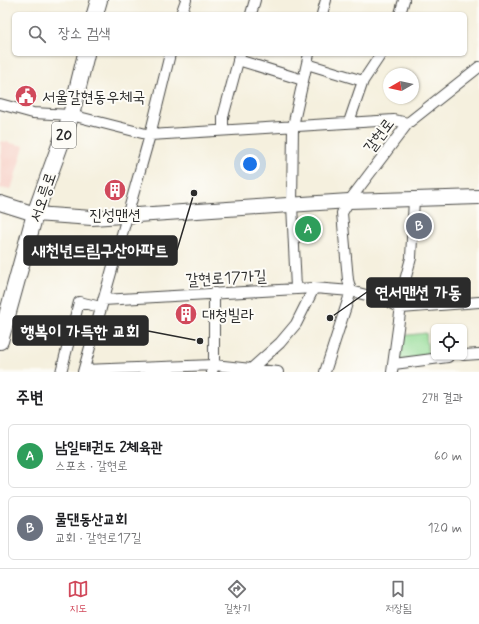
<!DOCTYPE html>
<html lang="ko">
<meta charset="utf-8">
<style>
:root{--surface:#fff;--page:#f2f2f2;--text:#202124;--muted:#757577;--line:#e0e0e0;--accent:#d1495b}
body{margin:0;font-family:Mynerve,"Poor Story",sans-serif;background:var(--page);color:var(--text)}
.controls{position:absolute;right:12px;bottom:12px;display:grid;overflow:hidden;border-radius:6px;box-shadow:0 1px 3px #0004}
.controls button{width:36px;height:36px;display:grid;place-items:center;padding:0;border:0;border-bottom:1px solid var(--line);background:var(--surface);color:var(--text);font:20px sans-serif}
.compass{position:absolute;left:383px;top:68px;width:36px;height:36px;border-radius:50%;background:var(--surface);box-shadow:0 1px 3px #0004;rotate:261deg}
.you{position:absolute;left:250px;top:164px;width:14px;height:14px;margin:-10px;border:3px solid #fff;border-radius:50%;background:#1a73e8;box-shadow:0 0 0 6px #1a73e833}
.badge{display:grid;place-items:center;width:26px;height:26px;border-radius:50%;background:var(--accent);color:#fff;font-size:13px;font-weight:700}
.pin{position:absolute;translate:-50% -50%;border:2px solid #fff;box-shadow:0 1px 4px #0006}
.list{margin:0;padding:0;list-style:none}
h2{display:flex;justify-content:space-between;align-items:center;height:52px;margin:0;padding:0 16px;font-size:17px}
h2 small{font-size:13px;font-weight:400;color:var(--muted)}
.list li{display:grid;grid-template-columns:26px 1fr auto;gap:12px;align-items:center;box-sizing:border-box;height:64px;margin:0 8px 8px;padding:0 8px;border:1px solid var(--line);border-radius:6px}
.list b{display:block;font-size:15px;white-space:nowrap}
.list p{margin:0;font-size:13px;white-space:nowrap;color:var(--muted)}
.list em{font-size:13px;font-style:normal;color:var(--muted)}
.icon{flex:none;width:22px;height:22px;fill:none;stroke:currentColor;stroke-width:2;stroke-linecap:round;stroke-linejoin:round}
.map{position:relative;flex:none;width:479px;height:372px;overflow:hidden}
.search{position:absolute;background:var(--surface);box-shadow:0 1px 3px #0004;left:12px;right:12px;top:12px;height:44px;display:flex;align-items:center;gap:10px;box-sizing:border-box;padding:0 14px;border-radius:6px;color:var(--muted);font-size:15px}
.sheet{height:196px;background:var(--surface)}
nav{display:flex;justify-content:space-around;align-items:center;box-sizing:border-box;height:56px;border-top:1px solid var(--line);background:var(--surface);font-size:11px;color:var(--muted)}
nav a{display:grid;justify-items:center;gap:2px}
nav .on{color:var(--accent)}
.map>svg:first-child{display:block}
</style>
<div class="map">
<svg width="479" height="372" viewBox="0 0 479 372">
<rect width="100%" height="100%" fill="#fdfcf7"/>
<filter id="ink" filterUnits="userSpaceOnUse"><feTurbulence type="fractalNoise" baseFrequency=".025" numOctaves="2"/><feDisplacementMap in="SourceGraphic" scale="8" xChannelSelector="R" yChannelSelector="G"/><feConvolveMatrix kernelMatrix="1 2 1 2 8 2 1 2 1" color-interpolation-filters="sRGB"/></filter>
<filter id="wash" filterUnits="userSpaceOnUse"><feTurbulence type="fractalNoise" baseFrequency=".012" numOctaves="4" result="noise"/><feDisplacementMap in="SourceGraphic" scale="16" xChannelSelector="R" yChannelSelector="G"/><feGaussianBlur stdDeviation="0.9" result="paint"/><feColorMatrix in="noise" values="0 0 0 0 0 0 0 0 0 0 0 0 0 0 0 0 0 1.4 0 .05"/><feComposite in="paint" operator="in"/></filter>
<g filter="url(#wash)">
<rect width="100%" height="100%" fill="#f5f0de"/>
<path fill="#f7d1c8" d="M1 141 24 146 11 190 0 188Z"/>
<path fill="#93db95" stroke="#5f8360" d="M426 333 428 357 397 361 400 336Z"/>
</g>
<g filter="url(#ink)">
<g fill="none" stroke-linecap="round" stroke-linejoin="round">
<g stroke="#494946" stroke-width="12">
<path id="minor" d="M181 14 186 0
M251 14 255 0
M322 14 326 0
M400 14 404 0
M238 60 303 80
M307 64 363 81
M0 104 33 113 71 115 150 135 394 120 408 123
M349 122 363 81 381 54
M223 130V117L240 54
M296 288 292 205 293 126 309 54
M214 293V365L251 369 280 343 296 324 314 288
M103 300 314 288 351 291 385 300 401 308 479 302
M464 355 479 354
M394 364 448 357
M251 369 278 372
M84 370 214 365 212 372
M61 372 79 302 101 307
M83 372 150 135 170 54
M325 372 351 291 348 280 342 213 349 201 408 123 479 67
M392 372 404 284 411 258 414 199"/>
</g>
<g stroke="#494946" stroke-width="16">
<path id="secondary" d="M0 203 35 214 92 218 349 201 479 197"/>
</g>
<g stroke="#494946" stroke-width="18">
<path id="primary" d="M95 14 99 0
M0 341 35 214 71 115 86 54"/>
</g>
<use href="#minor" stroke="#fff" stroke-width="10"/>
<use href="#secondary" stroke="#fff" stroke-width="14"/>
<use href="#primary" stroke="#fff" stroke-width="16"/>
</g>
</g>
<defs>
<g id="civic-disc" transform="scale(1.15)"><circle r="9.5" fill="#d1495b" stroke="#fdfcf7"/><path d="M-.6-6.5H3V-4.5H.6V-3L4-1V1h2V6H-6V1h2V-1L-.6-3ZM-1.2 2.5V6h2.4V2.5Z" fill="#fff"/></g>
<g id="building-disc" transform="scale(1.15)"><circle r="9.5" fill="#d1495b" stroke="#fdfcf7"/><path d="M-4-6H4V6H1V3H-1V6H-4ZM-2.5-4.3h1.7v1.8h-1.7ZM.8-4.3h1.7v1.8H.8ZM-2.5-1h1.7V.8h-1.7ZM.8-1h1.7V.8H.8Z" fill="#fff"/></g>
</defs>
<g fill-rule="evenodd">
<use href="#civic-disc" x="26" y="96"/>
<use href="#building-disc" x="115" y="190"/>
<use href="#building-disc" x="186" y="314"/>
</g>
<g text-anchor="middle" stroke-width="4" stroke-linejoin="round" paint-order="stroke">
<rect fill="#fdfcf7" stroke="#6a6a68" stroke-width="1" x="52" y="122" width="24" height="26" rx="3"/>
<g font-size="15" font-weight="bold" fill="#2b2b2b">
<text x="64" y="140">20</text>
</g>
<g font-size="16" fill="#2b2b2b" stroke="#fdfcf7" text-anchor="start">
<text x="42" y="102">서울갈현동우체국</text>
<text x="115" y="220" text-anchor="middle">진성맨션</text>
<text x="202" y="320">대청빌라</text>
</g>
<g font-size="16" fill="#2b2b2b" stroke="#fdfcf7">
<text transform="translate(378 135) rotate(-53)" y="6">갈현로</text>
<text transform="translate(42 197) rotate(-71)" y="6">서오릉로</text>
<text transform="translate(226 277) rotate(-3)" y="6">갈현로17가길</text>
</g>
</g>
<path fill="none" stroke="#2b2b2b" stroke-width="1.5" d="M194 193L177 250M330 318L367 292M200 341L148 331"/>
<g fill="#2b2b2b" stroke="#fdfcf7" stroke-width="1.5">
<circle cx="194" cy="193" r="4"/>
<circle cx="330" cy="318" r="4"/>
<circle cx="200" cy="341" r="4"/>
</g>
<g fill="#2b2b2b" stroke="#2b2b2b" stroke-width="1.5">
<rect x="24" y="236" width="153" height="29" rx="4"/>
<rect x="367" y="278" width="103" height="29" rx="4"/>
<rect x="13" y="316" width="135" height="29" rx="4"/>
</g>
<g font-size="17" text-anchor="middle" font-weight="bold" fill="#fff">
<text x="100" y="256">새천년드림구산아파트</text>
<text x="418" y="298">연서맨션 가동</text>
<text x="80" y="337">행복이 가득한 교회</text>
</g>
</svg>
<div class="controls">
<button><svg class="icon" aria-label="locate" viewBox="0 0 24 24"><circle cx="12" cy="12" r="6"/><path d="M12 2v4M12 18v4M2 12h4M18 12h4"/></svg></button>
</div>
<svg class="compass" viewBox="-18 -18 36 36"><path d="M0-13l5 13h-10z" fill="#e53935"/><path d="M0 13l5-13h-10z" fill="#757577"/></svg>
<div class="you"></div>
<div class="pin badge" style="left:308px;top:229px;background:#2e9e5b">A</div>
<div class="pin badge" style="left:419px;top:226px;background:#6b7280">B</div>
<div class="search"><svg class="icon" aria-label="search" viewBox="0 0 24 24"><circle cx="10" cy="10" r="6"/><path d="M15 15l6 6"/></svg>장소 검색</div>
</div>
<section class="sheet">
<h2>주변<small>2개 결과</small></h2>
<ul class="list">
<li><span class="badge" style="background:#2e9e5b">A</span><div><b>남일태권도 2체육관</b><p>스포츠 · 갈현로</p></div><em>60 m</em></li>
<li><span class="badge" style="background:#6b7280">B</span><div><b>물댄동산교회</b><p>교회 · 갈현로17길</p></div><em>120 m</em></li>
</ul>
</section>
<nav>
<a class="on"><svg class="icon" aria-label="map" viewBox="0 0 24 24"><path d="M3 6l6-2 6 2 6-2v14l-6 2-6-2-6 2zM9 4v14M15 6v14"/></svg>지도</a>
<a><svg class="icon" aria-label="directions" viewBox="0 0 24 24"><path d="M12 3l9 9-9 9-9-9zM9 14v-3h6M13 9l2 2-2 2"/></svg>길찾기</a>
<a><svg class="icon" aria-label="saved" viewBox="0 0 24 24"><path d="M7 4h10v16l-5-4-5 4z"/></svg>저장됨</a>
</nav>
